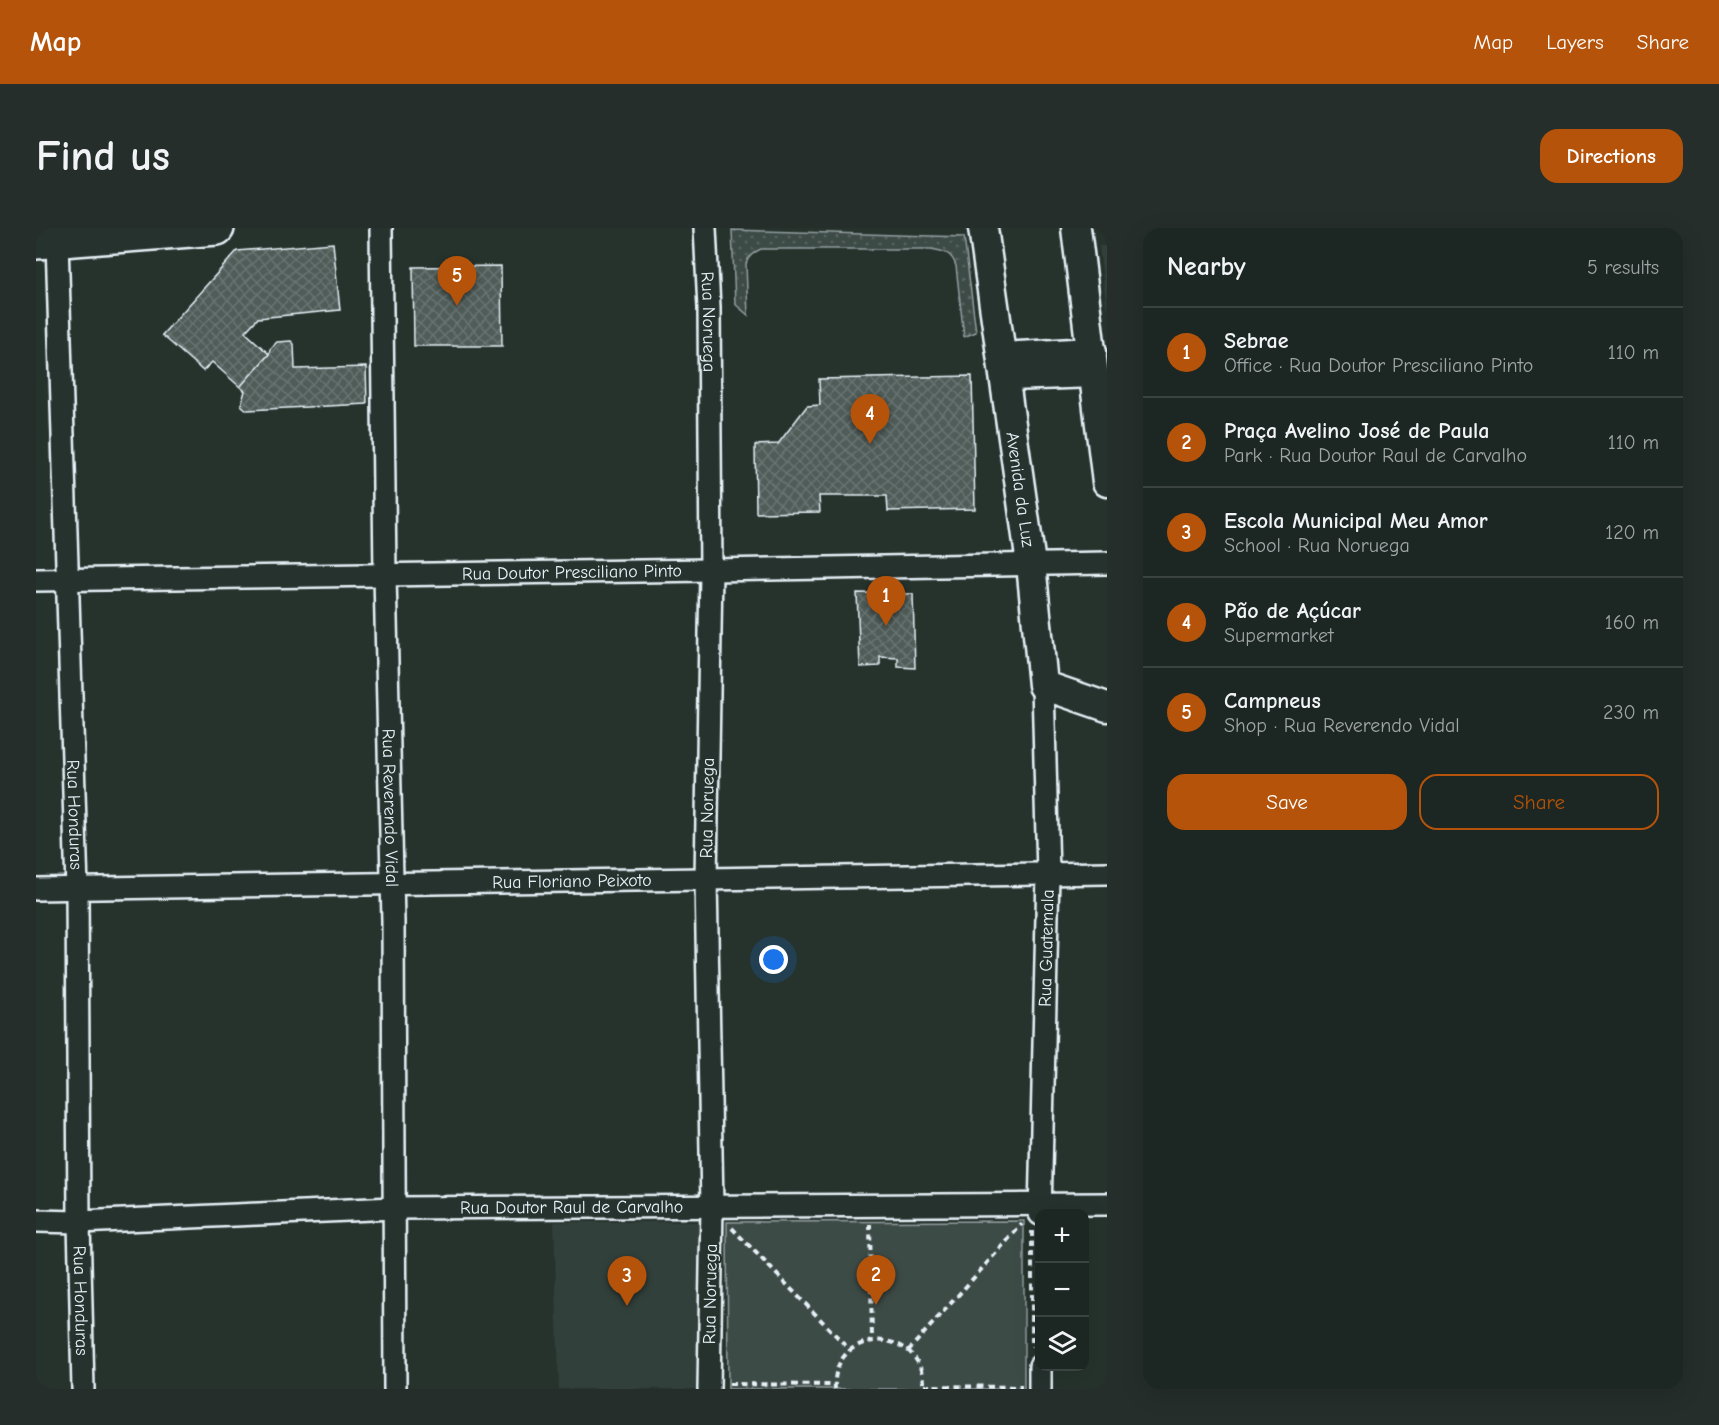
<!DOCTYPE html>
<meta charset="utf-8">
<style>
:root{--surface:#1c2622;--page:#252e2a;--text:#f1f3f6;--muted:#a0a5a5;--line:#3a4340;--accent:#b45309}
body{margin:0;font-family:"Comic Neue",sans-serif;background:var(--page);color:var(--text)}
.controls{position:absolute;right:18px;bottom:18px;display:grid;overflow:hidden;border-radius:12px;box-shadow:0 6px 24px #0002}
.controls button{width:54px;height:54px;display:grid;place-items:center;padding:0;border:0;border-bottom:2px solid var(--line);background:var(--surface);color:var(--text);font:30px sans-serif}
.you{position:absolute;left:738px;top:732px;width:21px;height:21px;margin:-15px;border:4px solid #fff;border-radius:50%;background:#1a73e8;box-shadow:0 0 0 9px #1a73e833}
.badge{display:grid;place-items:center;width:39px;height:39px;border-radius:50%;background:var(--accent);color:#fff;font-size:20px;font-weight:700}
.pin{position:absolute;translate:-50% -50px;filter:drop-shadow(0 2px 3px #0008)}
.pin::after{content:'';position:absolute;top:32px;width:21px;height:18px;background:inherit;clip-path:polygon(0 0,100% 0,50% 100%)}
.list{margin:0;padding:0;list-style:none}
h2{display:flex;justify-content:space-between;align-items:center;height:78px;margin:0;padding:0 24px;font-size:26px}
h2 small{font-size:20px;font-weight:400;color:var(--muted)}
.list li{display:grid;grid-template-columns:39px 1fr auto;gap:18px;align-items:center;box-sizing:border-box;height:90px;padding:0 24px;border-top:2px solid var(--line)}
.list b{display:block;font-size:22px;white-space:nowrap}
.list p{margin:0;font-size:20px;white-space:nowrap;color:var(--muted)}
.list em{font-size:20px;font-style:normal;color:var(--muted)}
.actions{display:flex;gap:12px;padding:18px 24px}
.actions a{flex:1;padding:14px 0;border:2px solid var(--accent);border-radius:18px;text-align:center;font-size:21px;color:var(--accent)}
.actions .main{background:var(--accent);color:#fff}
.icon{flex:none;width:33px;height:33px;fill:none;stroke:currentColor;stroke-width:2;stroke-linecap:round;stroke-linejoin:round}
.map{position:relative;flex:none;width:1071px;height:1161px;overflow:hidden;border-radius:18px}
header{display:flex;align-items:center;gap:36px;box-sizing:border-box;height:84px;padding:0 30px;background:var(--accent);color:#fff}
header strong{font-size:28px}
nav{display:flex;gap:33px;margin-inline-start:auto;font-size:21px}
.intro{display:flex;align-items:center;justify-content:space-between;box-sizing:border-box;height:144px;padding:0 36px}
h1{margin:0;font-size:42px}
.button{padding:15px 27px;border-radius:18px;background:var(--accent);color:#fff;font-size:21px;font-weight:700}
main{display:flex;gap:36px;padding:0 36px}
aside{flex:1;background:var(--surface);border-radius:18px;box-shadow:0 6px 24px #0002}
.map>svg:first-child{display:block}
</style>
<header>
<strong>Map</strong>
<nav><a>Map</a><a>Layers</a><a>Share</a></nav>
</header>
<div class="intro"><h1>Find us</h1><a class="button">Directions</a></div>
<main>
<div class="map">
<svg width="1071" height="1161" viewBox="0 0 1071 1161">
<defs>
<pattern id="grass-dots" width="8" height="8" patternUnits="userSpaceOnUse" patternTransform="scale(1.5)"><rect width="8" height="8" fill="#3e4b47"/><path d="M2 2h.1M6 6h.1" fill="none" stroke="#5a6562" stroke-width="1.8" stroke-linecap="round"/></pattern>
<pattern id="building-cross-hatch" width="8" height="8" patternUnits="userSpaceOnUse" patternTransform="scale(1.5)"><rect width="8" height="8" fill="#505c59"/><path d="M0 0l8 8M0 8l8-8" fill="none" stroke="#697472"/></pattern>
</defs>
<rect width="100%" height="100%" fill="#26332d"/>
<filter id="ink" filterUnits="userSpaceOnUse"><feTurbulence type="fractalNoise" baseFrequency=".0167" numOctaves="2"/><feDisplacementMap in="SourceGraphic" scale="12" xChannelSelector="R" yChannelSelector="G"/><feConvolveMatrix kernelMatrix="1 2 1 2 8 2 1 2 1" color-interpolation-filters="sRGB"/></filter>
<g filter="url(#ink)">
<path fill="#333f3a" d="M1063 18H1071V83Z
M665 994 660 1161H523L518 994Z"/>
<path fill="url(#grass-dots)" stroke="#939ea0" stroke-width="1.5" d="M696 2 928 9 940 104 928 109 920 38C916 25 908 23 895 21H725C718 24 712 28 710 36L712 87 699 76Z"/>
<path fill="#3e4b47" stroke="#939ea0" stroke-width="1.5" d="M988 993V1161H692L691 994Z"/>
<path fill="url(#building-cross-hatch)" stroke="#e8f1f8" stroke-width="1.5" d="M297 15 304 82 222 90 209 104 233 126 204 159 176 134 167 143 126 107 201 23Z
M465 38 466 118H378L377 39Z
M255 113 258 116 259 141 330 139 331 176 211 182 205 177 209 163 204 159 233 126 234 121 241 114Z
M936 148 939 281 852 283 851 268H783L784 284 720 285 719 217 742 216 771 178 784 177 783 151Z
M821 365 877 366 879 440 862 439V430L844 429V438L824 439Z"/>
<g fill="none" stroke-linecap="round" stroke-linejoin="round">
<g stroke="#e8f1f8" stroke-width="26">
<g id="street">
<path id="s1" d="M345 0 349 347 357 693 359 1161"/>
<path id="s2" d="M669 0 673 80 675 342 670 652 676 978 673 1161"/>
<path id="s3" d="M21 13 41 661 43 994 47 1161"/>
<path id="s4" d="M0 352 675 342 1071 335"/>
<path id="s5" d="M0 661 1071 645"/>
<path id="s6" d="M1004 986 1012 646 1007 457"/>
<path id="s7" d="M0 993 43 994 358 980 1071 976"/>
<path d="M1004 1138V1161"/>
</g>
</g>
<g stroke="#e8f1f8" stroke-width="33">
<g id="secondary">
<path id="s8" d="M947 0 995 336 1007 457 1071 479"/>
<path d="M1040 0 1071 254"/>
<path d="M966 129 1056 124"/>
<path d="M974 148 1058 145"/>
</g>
</g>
<g stroke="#e8f1f8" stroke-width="38">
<path id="primary" d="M0 14 181 0"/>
</g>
<path stroke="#e8f1f8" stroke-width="4" stroke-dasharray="6 4.5" stroke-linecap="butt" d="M834 996 836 1112
M696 1000 814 1122
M996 1003V1119
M872 1123 986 996
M693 1156 798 1157
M888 1158 986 1159
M799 1161C794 1097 891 1096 887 1161"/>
<use href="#street" stroke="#26332d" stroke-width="21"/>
<use href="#secondary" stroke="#26332d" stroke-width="28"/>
<use href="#primary" stroke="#26332d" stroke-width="33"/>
</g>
</g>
<g text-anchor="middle" stroke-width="4.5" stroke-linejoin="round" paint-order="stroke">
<g font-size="18" fill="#e8f1f8" stroke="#26332d">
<text dy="6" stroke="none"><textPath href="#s2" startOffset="94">Rua Noruega</textPath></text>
<text dy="6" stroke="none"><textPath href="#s8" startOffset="264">Avenida da Luz</textPath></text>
<text dy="6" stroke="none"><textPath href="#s4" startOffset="536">Rua Doutor Presciliano Pinto</textPath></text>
<text dy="6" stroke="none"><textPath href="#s1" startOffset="580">Rua Reverendo Vidal</textPath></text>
<text transform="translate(671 580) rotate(-89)" y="6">Rua Noruega</text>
<text dy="6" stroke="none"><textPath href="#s3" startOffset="574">Rua Honduras</textPath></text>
<text dy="6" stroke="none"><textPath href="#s5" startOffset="536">Rua Floriano Peixoto</textPath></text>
<text dy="6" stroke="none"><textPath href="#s6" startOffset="266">Rua Guatemala</textPath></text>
<text dy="6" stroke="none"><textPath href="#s7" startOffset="536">Rua Doutor Raul de Carvalho</textPath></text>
<text transform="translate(674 1066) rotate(-89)" y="6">Rua Noruega</text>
<text dy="6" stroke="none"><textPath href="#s3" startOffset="1060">Rua Honduras</textPath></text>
</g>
</g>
</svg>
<div class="controls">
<button>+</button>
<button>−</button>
<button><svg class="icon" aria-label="layers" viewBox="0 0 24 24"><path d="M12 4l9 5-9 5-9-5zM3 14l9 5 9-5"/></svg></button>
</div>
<div class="you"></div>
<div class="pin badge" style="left:850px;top:398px">1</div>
<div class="pin badge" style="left:840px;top:1077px">2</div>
<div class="pin badge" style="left:591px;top:1078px">3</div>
<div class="pin badge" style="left:834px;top:216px">4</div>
<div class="pin badge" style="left:421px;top:78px">5</div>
</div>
<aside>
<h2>Nearby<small>5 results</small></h2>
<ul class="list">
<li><span class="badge">1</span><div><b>Sebrae</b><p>Office · Rua Doutor Presciliano Pinto</p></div><em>110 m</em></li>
<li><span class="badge">2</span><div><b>Praça Avelino José de Paula</b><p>Park · Rua Doutor Raul de Carvalho</p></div><em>110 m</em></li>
<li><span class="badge">3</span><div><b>Escola Municipal Meu Amor</b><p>School · Rua Noruega</p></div><em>120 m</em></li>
<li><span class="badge">4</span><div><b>Pão de Açúcar</b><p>Supermarket</p></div><em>160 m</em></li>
<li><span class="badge">5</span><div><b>Campneus</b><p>Shop · Rua Reverendo Vidal</p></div><em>230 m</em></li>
</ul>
<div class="actions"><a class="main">Save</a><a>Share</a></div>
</aside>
</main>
